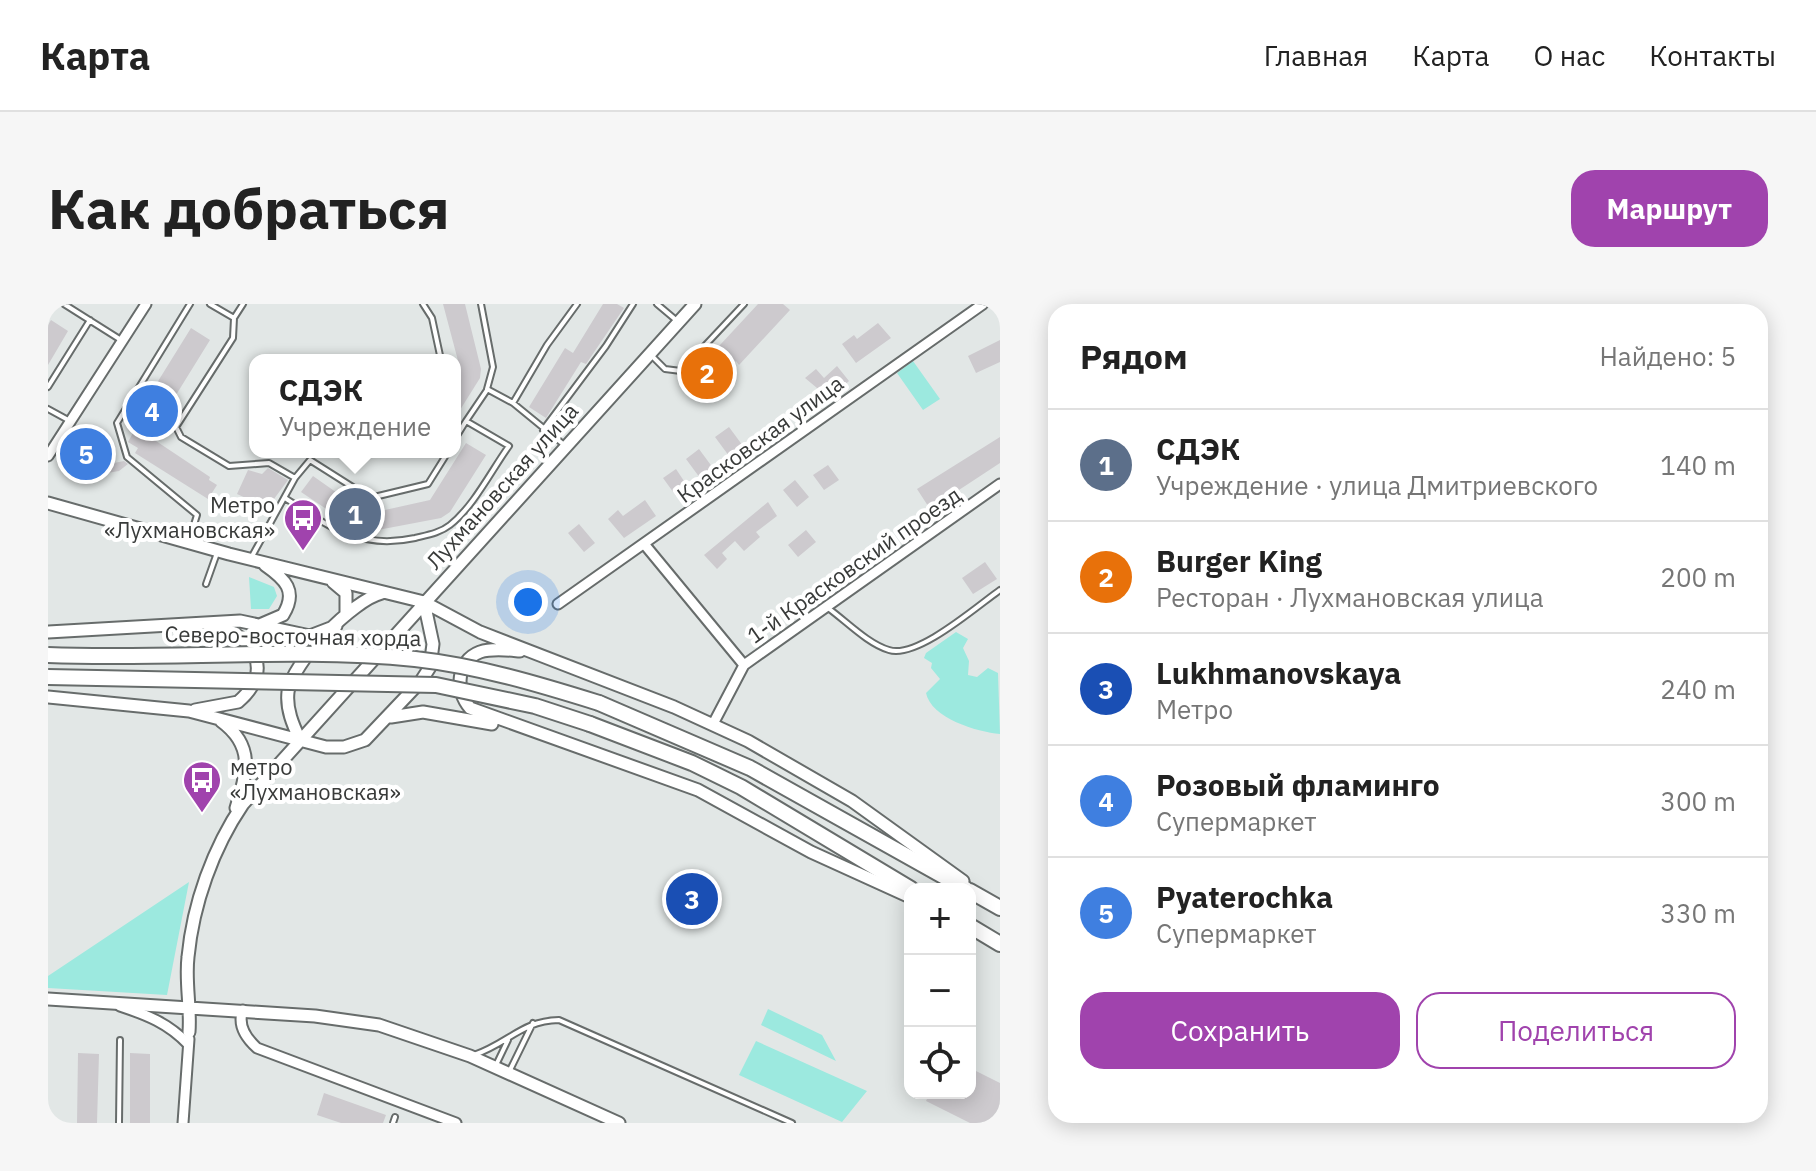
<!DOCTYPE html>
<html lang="ru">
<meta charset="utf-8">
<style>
:root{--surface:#fff;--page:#f6f6f6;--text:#222;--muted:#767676;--line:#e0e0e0;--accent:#a043ad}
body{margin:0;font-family:"IBM Plex Sans",sans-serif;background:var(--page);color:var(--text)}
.controls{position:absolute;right:24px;bottom:24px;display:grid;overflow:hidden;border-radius:16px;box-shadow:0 4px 20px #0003}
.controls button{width:72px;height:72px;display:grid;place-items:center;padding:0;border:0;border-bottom:2px solid var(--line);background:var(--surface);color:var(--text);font:40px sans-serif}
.you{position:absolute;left:480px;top:298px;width:28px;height:28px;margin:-20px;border:6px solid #fff;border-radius:50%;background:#1a73e8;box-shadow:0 0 0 12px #1a73e833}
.badge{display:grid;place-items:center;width:52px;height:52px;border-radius:50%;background:var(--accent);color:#fff;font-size:26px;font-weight:700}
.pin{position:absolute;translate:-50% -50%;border:4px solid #fff;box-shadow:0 2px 8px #0006}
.popup{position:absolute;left:201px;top:50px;width:212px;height:104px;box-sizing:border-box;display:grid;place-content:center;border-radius:16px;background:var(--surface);filter:drop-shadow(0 2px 6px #0005);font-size:26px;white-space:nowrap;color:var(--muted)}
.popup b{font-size:30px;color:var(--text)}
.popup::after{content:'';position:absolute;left:50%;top:100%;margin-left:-16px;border:16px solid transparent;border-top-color:var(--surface)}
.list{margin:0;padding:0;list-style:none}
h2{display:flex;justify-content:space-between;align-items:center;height:104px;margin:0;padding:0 32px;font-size:34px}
h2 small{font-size:26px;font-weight:400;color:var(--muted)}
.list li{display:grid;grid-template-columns:52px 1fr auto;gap:24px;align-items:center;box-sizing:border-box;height:112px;padding:0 32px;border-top:2px solid var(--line)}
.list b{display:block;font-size:30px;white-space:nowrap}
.list p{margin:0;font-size:26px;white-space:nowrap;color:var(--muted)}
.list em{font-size:26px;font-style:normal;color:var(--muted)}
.actions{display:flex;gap:16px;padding:24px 32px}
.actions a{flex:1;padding:18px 0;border:2px solid var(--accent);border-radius:24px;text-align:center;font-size:28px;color:var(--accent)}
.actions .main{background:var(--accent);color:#fff}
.icon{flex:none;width:44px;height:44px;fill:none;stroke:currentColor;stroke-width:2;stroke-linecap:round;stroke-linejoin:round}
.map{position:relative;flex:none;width:952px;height:819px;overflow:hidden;border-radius:24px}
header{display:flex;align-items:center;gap:48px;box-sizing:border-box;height:112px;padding:0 40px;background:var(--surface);border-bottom:2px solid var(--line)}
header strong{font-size:38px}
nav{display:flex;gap:44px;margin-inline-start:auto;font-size:28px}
.intro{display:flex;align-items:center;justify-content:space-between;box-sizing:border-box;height:192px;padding:0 48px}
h1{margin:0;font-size:56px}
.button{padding:20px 36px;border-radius:24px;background:var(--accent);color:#fff;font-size:28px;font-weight:700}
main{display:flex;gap:48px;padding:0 48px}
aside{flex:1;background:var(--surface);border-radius:24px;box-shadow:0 4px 20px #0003}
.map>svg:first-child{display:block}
</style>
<header>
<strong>Карта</strong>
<nav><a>Главная</a><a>Карта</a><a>О нас</a><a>Контакты</a></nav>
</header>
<div class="intro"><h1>Как добраться</h1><a class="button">Маршрут</a></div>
<main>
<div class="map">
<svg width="952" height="819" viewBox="0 0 952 819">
<rect width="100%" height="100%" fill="#e2e7e6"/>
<path fill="#9ce9df" d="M865 57 892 95 875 106 849 69Z
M201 273 226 283 229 292 221 305H203Z
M908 328 920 335 915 344 921 357 920 371 929 373 940 364 950 369 952 430C929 428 883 414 878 389L892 375 883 364 884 359 876 354 878 349Z
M141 578 119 691 0 684V672Z
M720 705 774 731 788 757 713 721Z
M708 737 819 787 794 818 691 771Z"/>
<path fill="#cdcace" d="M395 0H417L433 65 432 74 407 114V77L413 68Z
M555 0H569L576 4 538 60 533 58 498 114 481 103 517 44 525 49Z
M710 0H735L742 6 691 61 688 57 663 84 647 68Z
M3 16 20 27 0 61V21Z
M830 19 843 34 808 59 794 40 806 31 809 35Z
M143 24 162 36 102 133 162 173 161 176 169 181 160 195 87 149 90 144 80 138 86 127 81 124Z
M952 36V58L928 69 920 52Z
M789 62 801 77 792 85 787 79 775 89 757 74 768 65 776 74Z
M681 123 695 142 681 152 667 133Z
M952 133V159L882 205 869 185Z
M418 139 438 151 402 208 393 214 314 229 253 188 265 172 319 210 382 196Z
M44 141 56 145 66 159 76 157 80 160 71 167 53 170 39 166 31 155 19 159 13 156 16 148Z
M651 145 665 164 652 174 638 155Z
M780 161 791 176 776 186 765 171Z
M220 164 240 176 223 199 213 201 189 190 200 166 214 170Z
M628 165 640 183 628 192 615 174Z
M747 176 761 193 749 203 735 186Z
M597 196 608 212 576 234 560 215 570 206 575 212Z
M720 198 729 212 708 228 712 233 696 247 687 237 674 249 679 255 669 265 656 251Z
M531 220 547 239 536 248 520 229Z
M758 226 768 238 750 253 740 241Z
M937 258 949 275 925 290 914 274Z
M30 749 51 750 49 819H29Z
M82 749 102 750V819H82Z
M922 764 952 779V819H922L878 797 882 789H922Z
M276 789 338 811 335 819H293L269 811Z"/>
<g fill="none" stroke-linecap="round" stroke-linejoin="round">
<g stroke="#676c6b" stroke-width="8">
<path id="service" d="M16 0 73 36
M162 0 186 14
M195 0 186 14 185 34 128 123 133 133 181 162 221 159 247 174
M375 0 384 14 393 56
M433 0 445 63 439 85 465 99 499 41 529 0
M609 0 628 16
M603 51 617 65 633 67 696 0
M0 83 42 16
M465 99 515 140
M0 105 22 117
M418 117 439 86
M495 126 558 42 585 0
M237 194C281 223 312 246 367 234 379 231 392 229 402 221 426 202 443 167 461 142L418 117 407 135
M141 237 149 211 79 153 69 119 142 0
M203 254 247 174 262 156 322 194 380 180 400 148
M158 280 169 249
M780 304C798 317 820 340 841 346 869 355 928 303 952 286
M426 751C461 739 473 717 511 716L744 819
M448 761 460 736
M461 768 485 719
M71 819 72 736
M345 819 347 813"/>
</g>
<g stroke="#676c6b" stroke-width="13">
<path id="minor" d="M0 152 98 0
M597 241 696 361
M510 300 935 0
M665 420 696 361 952 180
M72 702C99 711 120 719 140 740
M195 706C189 721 198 734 209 744L408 819
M135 819 141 735"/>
</g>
<g stroke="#676c6b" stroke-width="15">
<path id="tertiary" d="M0 199 181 250 376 298 432 328 626 403 700 437 804 497 915 577
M285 278 298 289V310
M214 320 235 311C250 287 237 275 217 261
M0 328 192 317 262 332 288 322
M472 347C460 346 444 344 432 348 408 357 407 387 422 404L650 486 763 548 862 593
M0 393 141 407 278 443H296L317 436 373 377 382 363 385 340 376 298
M147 406 190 398C227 367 206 332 166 321
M343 413 375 408 444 420
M173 417C207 442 199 468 188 504
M252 436C245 421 238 405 240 388 244 358 305 296 334 289
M0 695 267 712 331 721 422 752 571 819
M141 728C143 703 137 678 140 653 145 600 165 544 195 500L647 0"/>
</g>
<g stroke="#676c6b" stroke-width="18">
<path id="trunk" d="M551 399 702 464 918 585
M542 420 644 459 693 483 863 585
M922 587 952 604
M922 622 952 640"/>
</g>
<use href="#service" stroke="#fff" stroke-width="4"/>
<use href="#minor" stroke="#fff" stroke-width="9"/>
<use href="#tertiary" stroke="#fff" stroke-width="11"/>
<use href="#trunk" stroke="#fff" stroke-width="14"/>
<g stroke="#676c6b" stroke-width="18" stroke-linecap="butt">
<path id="trunk-bridge" d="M0 351C122 356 245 343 367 355 430 362 490 380 551 399
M0 373 388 381 487 402 542 420"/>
</g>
<use href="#trunk-bridge" stroke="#fff" stroke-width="14"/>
</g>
<defs>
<g id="bus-pin" transform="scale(2)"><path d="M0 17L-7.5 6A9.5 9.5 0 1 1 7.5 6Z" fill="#a043ad" stroke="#fff"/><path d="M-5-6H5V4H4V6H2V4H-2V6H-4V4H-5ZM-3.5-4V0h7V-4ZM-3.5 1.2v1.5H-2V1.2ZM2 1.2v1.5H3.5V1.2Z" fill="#fff"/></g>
</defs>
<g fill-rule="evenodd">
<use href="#bus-pin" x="255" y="214"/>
<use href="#bus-pin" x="154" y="476"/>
</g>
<g text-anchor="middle" stroke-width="8" stroke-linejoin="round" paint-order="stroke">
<g font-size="22" fill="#383a39" stroke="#fff">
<text transform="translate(712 135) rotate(-36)" y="8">Красковская улица</text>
<text transform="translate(454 182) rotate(-48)" y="8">Лухмановская улица</text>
<text transform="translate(806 261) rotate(-35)" y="8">1-й Красковский проезд</text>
<text transform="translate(245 332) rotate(1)" y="8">Северо-восточная хорда</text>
</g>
<g font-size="22" fill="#383a39" stroke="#fff" text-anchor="end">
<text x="227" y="209">Метро<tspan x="227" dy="25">«Лухмановская»</tspan></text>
<text x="182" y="471" text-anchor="start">метро<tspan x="182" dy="25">«Лухмановская»</tspan></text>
</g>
</g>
</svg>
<div class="controls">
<button>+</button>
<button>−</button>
<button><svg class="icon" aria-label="locate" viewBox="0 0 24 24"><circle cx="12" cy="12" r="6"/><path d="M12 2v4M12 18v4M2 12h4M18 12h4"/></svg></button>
</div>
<div class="you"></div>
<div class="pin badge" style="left:307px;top:210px;background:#5c6f8a">1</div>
<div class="popup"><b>СДЭК</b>Учреждение</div>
<div class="pin badge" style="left:659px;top:69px;background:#e8710a">2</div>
<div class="pin badge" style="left:644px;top:595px;background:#1a4fb4">3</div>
<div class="pin badge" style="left:104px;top:107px;background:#3f7fe0">4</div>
<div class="pin badge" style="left:38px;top:150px;background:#3f7fe0">5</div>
</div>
<aside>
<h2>Рядом<small>Найдено: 5</small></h2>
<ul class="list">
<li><span class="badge" style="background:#5c6f8a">1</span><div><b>СДЭК</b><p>Учреждение · улица Дмитриевского</p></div><em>140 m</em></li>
<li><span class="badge" style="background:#e8710a">2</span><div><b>Burger King</b><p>Ресторан · Лухмановская улица</p></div><em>200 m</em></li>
<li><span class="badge" style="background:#1a4fb4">3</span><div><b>Lukhmanovskaya</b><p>Метро</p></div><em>240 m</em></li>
<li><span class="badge" style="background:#3f7fe0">4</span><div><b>Розовый фламинго</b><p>Супермаркет</p></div><em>300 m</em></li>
<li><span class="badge" style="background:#3f7fe0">5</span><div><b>Pyaterochka</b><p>Супермаркет</p></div><em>330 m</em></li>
</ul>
<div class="actions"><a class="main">Сохранить</a><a>Поделиться</a></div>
</aside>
</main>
